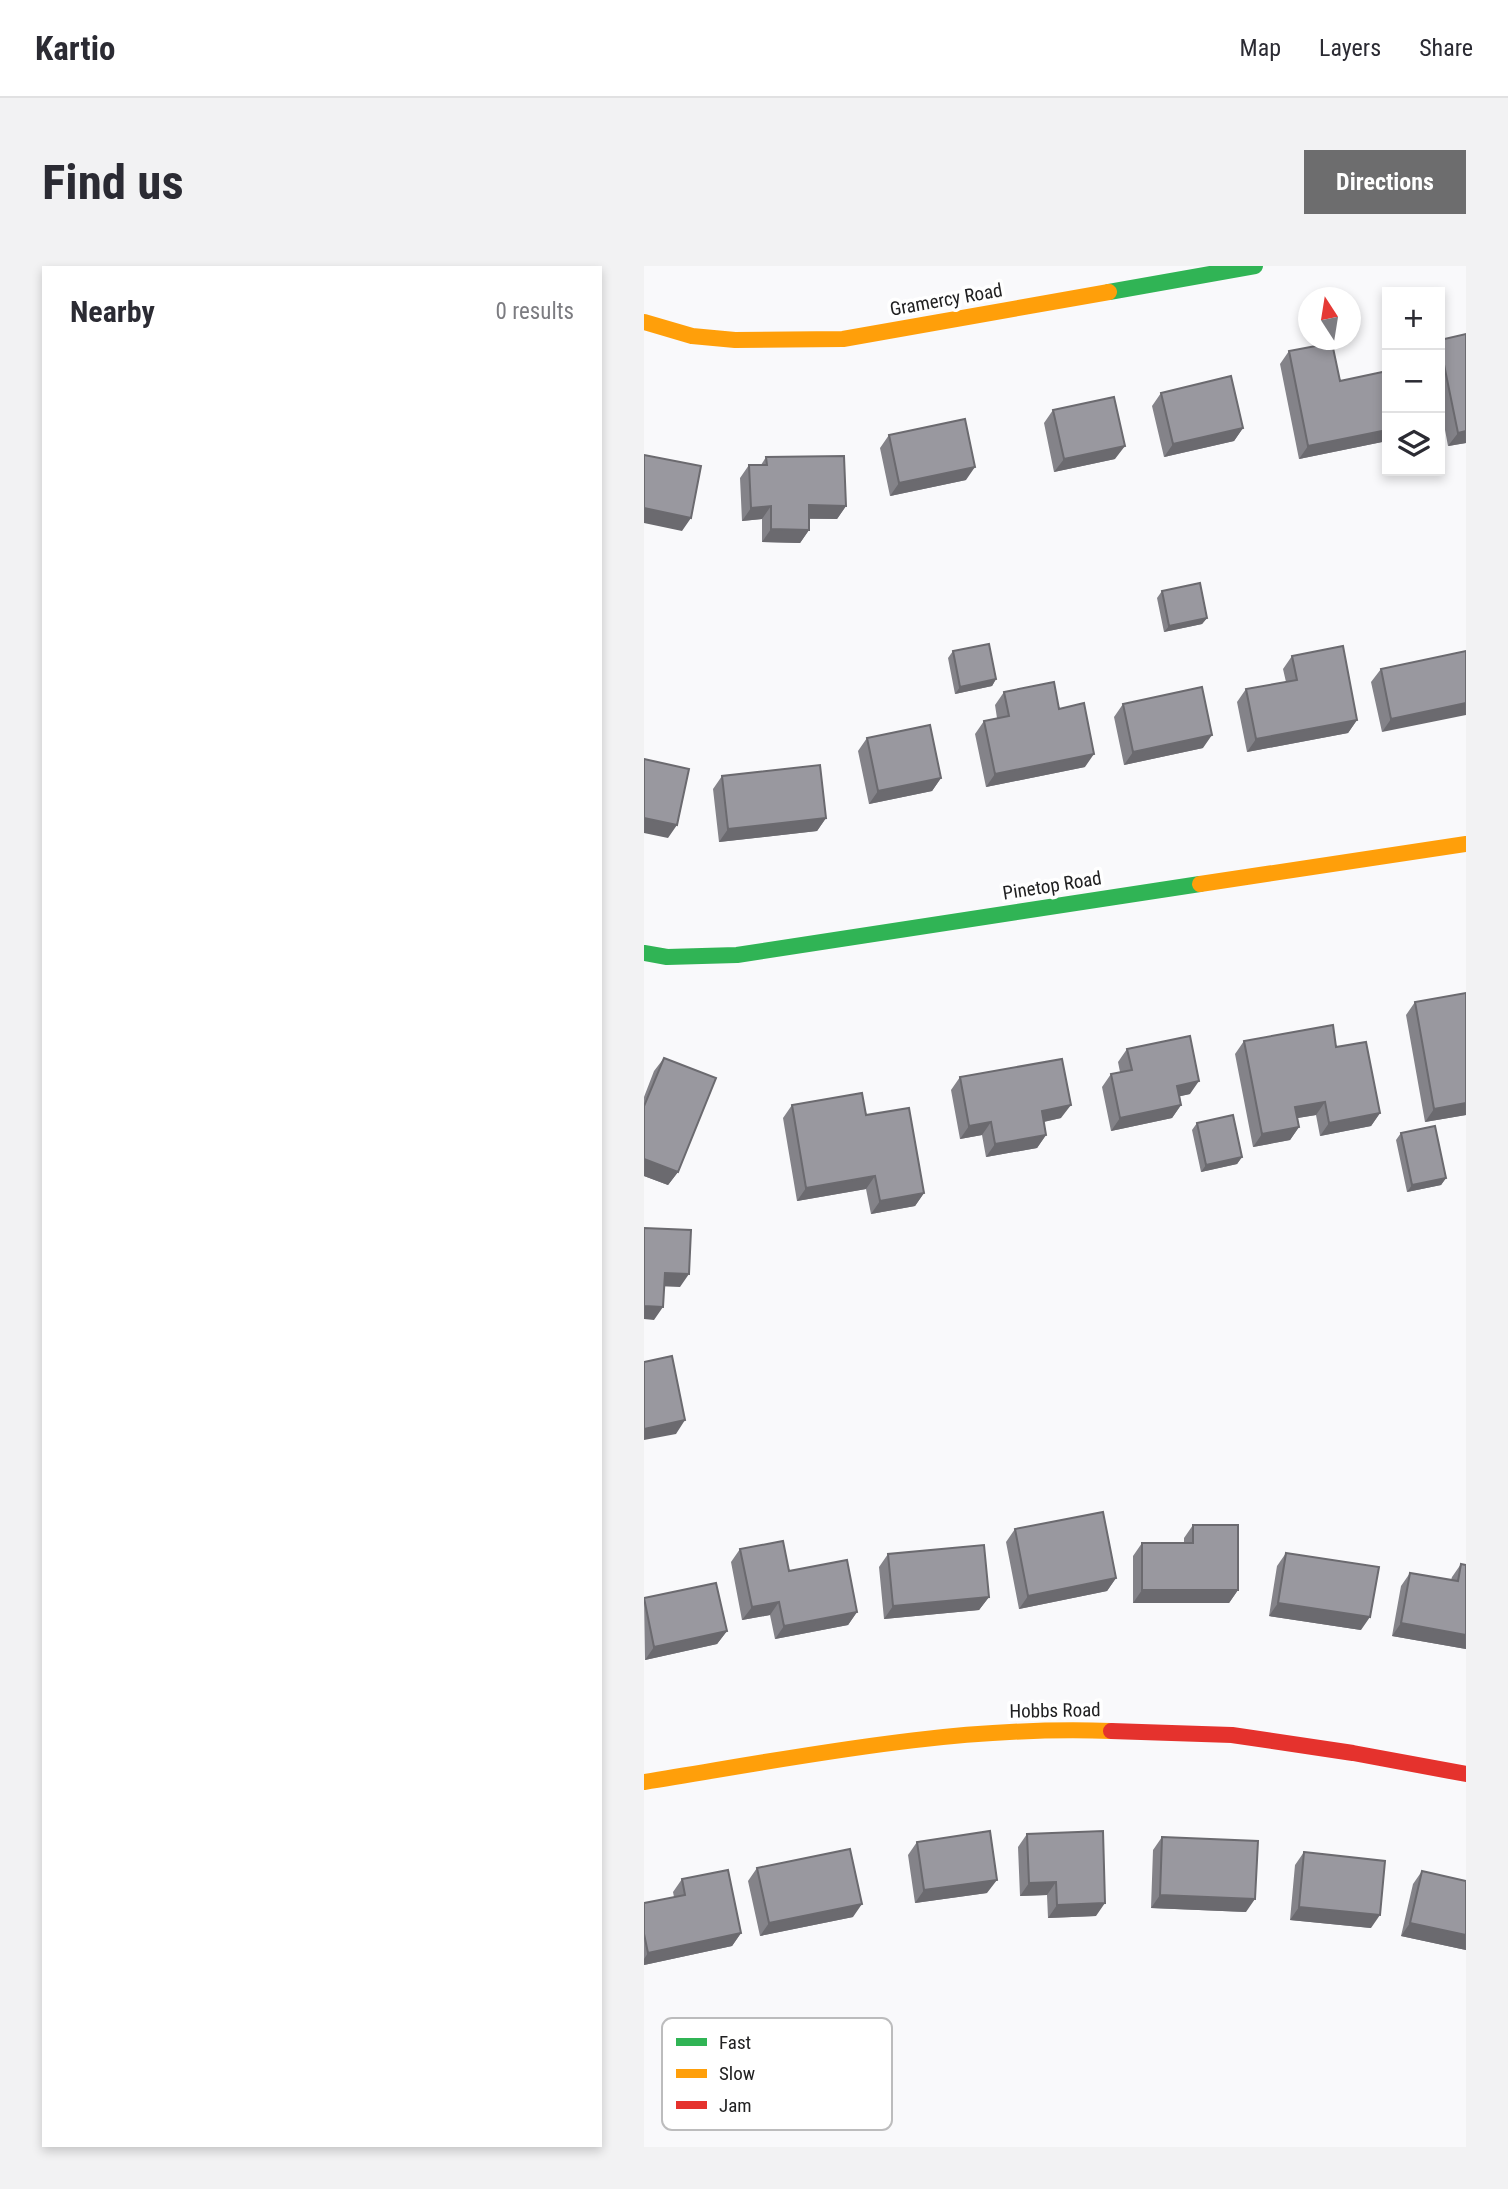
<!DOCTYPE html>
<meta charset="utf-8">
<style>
:root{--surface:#fff;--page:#f2f2f3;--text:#2b2b33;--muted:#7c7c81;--line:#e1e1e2;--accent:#6d6d6e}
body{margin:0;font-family:"Roboto Condensed",sans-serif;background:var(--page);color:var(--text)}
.controls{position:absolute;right:21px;top:21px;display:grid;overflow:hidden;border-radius:0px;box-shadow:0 4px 10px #0003}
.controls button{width:63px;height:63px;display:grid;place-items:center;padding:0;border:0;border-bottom:2px solid var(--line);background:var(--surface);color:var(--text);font:35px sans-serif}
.compass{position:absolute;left:654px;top:21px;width:63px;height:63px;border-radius:50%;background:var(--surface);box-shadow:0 4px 10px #0003;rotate:348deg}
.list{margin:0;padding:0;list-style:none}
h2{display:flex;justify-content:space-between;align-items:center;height:91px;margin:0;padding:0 28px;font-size:30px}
h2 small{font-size:23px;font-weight:400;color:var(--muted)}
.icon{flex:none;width:38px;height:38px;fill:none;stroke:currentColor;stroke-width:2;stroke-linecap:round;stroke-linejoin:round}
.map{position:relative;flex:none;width:822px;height:1881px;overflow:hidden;border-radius:0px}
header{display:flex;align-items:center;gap:42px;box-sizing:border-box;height:98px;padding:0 35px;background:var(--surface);border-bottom:2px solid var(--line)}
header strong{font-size:33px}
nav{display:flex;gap:38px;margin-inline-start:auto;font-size:24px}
.intro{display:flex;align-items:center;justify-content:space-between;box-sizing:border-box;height:168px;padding:0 42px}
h1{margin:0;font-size:49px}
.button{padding:18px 32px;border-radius:0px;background:var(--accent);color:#fff;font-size:24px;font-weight:700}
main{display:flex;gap:42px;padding:0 42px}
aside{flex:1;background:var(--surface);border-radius:0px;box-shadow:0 4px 10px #0003}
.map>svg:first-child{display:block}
</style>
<header>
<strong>Kartio</strong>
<nav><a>Map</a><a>Layers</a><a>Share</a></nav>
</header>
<div class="intro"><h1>Find us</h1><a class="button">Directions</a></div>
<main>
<aside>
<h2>Nearby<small>0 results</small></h2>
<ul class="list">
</ul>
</aside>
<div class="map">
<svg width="822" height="1881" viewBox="0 0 822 1881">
<rect width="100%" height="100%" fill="#f9f9fb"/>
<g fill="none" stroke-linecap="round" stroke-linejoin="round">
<path stroke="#30b455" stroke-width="16" d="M465 26 611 0
M0 687 23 691 93 689 556 618"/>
<path stroke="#ff9f0a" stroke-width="16" d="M0 56 48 70 91 74 199 73 465 26
M556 618 822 578
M0 1516C155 1491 310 1459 467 1465"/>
<path stroke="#e5322d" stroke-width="16" d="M467 1465 588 1469 709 1487 822 1508"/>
</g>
<path fill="#848389" d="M822 68V177L804 180 796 137V74Z
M645 85 696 115 743 105V175L655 193 636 98Z
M517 127 599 162 590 175 520 191 508 140Z
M409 144 471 193 410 206 400 157Z
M245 169 322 214 246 230 236 182Z
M122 191 202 240 193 253H165V264L156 277 118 276V253L98 255 96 212 105 199H117Z
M518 325 563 352 558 358 520 366 513 332Z
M309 385 352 413 348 420 311 428 304 392Z
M822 385 738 466 727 416 737 403Z
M648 390 713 454 704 467 603 486 593 436 602 423 642 416 639 403Z
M360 426 415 443 441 501 342 521 331 468 340 455 353 452 351 439Z
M479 438 559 482 480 499 470 451Z
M223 472 297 512 288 525 225 538 214 485Z
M78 510 182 552 173 565 75 576 69 523Z
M822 727V849L781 856 762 749 771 736Z
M600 775 692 781 736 847 727 860 676 870 672 849 653 852 655 861 646 874 609 881 591 788Z
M483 783 546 828 536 830 537 839 528 852 467 865 458 821 467 808 476 806 474 796Z
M20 792 34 906 24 919 0 910V831L10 805Z
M316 811 417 852 400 856 402 869 393 882 342 891 338 869 316 873 307 824Z
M148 839 222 849 280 927 271 940 227 948 222 923 153 935 139 852Z
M553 857 598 891 593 898 557 906 548 864Z
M757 867 802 912 797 919 763 926 752 874Z
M549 1259 594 1324 585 1337H489V1290L498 1277H540V1272Z
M371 1263 472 1312 463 1325 375 1343 362 1276Z
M96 1283 145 1305 213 1346 204 1359 131 1373 126 1349 98 1354 87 1296Z
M642 1287 717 1364 625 1350 633 1300Z
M244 1288 345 1331 335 1344 240 1353 235 1301Z
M817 1298 822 1383 748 1370 757 1320 766 1307 807 1314 808 1311Z
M0 1332 83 1365 73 1378 1 1394Z
M383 1568 452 1650 404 1652 403 1629 376 1630 374 1581Z
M518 1571 602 1646 507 1642 509 1584Z
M273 1576 343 1627 271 1637 264 1589Z
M660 1586 727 1662 646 1654 651 1599Z
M113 1602 209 1651 116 1670 104 1615Z
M778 1605 822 1615V1684L757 1670 769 1618Z
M38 1613 97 1667 88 1680 0 1699V1637L30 1631 29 1626Z"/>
<path fill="#6b6a6f" d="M599 162 590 175 520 191 529 178Z
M743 164V175L655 193 664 180Z
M822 165V177L804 180 814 167Z
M481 180 471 193 410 206 420 193Z
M331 201 322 214 246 230 255 217Z
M165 239 202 240 193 253 156 252Z
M127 240 118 253 98 255 107 242Z
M0 242 47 252 38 265 0 257Z
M127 263 165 264 156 277 118 276Z
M563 352 558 358 520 366 525 360Z
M352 413 348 420 311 428 316 421Z
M822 437V449L738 466 747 453Z
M713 454 704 467 603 486 612 473Z
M568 469 559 482 480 499 489 486Z
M450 488 441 501 342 521 351 508Z
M297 512 288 525 225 538 234 525Z
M0 552 33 559 24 572 0 567Z
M182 552 173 565 75 576 84 563Z
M555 815 546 828 524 833 533 820Z
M681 836 672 849 642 854 651 841Z
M822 837V849L781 856 790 843Z
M427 839 417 852 389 858 398 845Z
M537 839 528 852 467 865 476 852Z
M736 847 727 860 676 870 685 857Z
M347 856 338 869 316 873 325 860Z
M655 861 646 874 609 881 618 868Z
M402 869 393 882 342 891 351 878Z
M598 891 593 898 557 906 562 899Z
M0 893 34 906 24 919 0 910Z
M231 910 222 923 153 935 162 922Z
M802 912 797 919 763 926 768 919Z
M280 927 271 940 227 948 236 935Z
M21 1007 45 1008 36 1021 12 1020Z
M0 1040 19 1041 10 1054 0 1053Z
M41 1154 32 1168 0 1174V1163Z
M472 1312 463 1325 375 1343 384 1330Z
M498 1324H594L585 1337H489Z
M345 1331 335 1344 240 1353 249 1340Z
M135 1336 126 1349 98 1354 108 1341Z
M634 1337 726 1351 717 1364 625 1350Z
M213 1346 204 1359 131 1373 140 1360Z
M757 1357 822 1369V1383L748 1370Z
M83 1365 73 1378 1 1394 10 1381Z
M353 1614 343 1627 271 1637 280 1624Z
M412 1616 403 1629 376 1630 385 1617Z
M516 1629 611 1633 602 1646 507 1642Z
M461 1637 452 1650 404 1652 413 1639Z
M218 1638 209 1651 116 1670 125 1657Z
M655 1641 736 1649 727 1662 646 1654Z
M766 1657 822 1669V1684L757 1670Z
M97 1667 88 1680 0 1699V1693L4 1687Z"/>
<path fill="#99989f" stroke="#6b6a6f" stroke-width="2" d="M822 68V165L814 167 796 79V74Z
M688 77 696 115 743 105V164L664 180 645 85Z
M587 110 599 162 529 178 517 127Z
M470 131 481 180 420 193 409 144Z
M321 153 331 201 255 217 245 169Z
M0 189 57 200 47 252 0 242Z
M200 190 202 240 165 239V264L127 263V240L107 242 105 199H123L122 191Z
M556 317 563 352 525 360 518 325Z
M345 378 352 413 316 421 309 385Z
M699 380 713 454 612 473 602 423 653 414 648 390Z
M822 385V437L747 453 737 403Z
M410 416 415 443 440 437 450 488 351 508 340 455 365 450 360 426Z
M558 421 568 469 489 486 479 438Z
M286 459 297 512 234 525 223 472Z
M0 493 45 503 33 559 0 552Z
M176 499 182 552 84 563 78 510Z
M822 727V837L790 843 771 736Z
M689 759 692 781 722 776 736 847 685 857 681 836 651 841 655 861 618 868 600 775Z
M546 770 555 815 533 820 537 839 476 852 467 808 488 804 483 783Z
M20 792 72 812 34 906 0 893V840Z
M418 793 427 839 398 845 402 869 351 878 347 856 325 860 316 811Z
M218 827 222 849 265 842 280 927 236 935 231 910 162 922 148 839Z
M589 849 598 891 562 899 553 857Z
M791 860 802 912 768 919 757 867Z
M0 962 47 964 45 1008 21 1007 19 1041 0 1040Z
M28 1090 41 1154 0 1163V1096Z
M459 1246 472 1312 384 1330 371 1263Z
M549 1259H594V1324H498V1277H549Z
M139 1275 145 1305 203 1294 213 1346 140 1360 135 1336 108 1341 96 1283Z
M340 1279 345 1331 249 1340 244 1288Z
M642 1287 735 1301 726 1351 634 1337Z
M817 1298 822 1299V1369L757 1357 766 1307 814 1315Z
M72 1317 83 1365 10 1381 0 1332Z
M346 1565 353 1614 280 1624 273 1576Z
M459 1565 461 1637 413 1639 412 1616 385 1617 383 1568Z
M518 1571 614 1575 611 1633 516 1629Z
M206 1583 218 1638 125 1657 113 1602Z
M660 1586 741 1595 736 1649 655 1641Z
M84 1604 97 1667 4 1687 0 1668V1637L41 1629 38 1613Z
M778 1605 822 1615V1669L766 1657Z"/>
<g text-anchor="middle" stroke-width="7" stroke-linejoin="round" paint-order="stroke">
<g font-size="19" fill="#212122" stroke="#fff">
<text transform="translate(302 33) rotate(-10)" y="7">Gramercy Road</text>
<text transform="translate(408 619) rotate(-9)" y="7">Pinetop Road</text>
<text transform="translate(411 1444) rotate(-1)" y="7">Hobbs Road</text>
</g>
</g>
<rect x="18" y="1752" width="230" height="112" rx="10" fill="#fff" stroke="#bcbcbd" stroke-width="2"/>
<rect x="32" y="1772" width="31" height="8" fill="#30b455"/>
<rect x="32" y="1803" width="31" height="9" fill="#ff9f0a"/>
<rect x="32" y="1835" width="31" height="8" fill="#e5322d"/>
<g font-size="19" fill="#212122">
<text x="75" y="1783">Fast</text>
<text x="75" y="1814">Slow</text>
<text x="75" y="1846">Jam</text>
</g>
</svg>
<div class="controls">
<button>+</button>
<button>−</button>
<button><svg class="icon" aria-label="layers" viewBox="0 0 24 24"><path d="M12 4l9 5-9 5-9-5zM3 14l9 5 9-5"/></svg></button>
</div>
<svg class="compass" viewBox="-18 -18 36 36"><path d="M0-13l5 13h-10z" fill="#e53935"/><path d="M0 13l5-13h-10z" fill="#7c7c81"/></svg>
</div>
</main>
